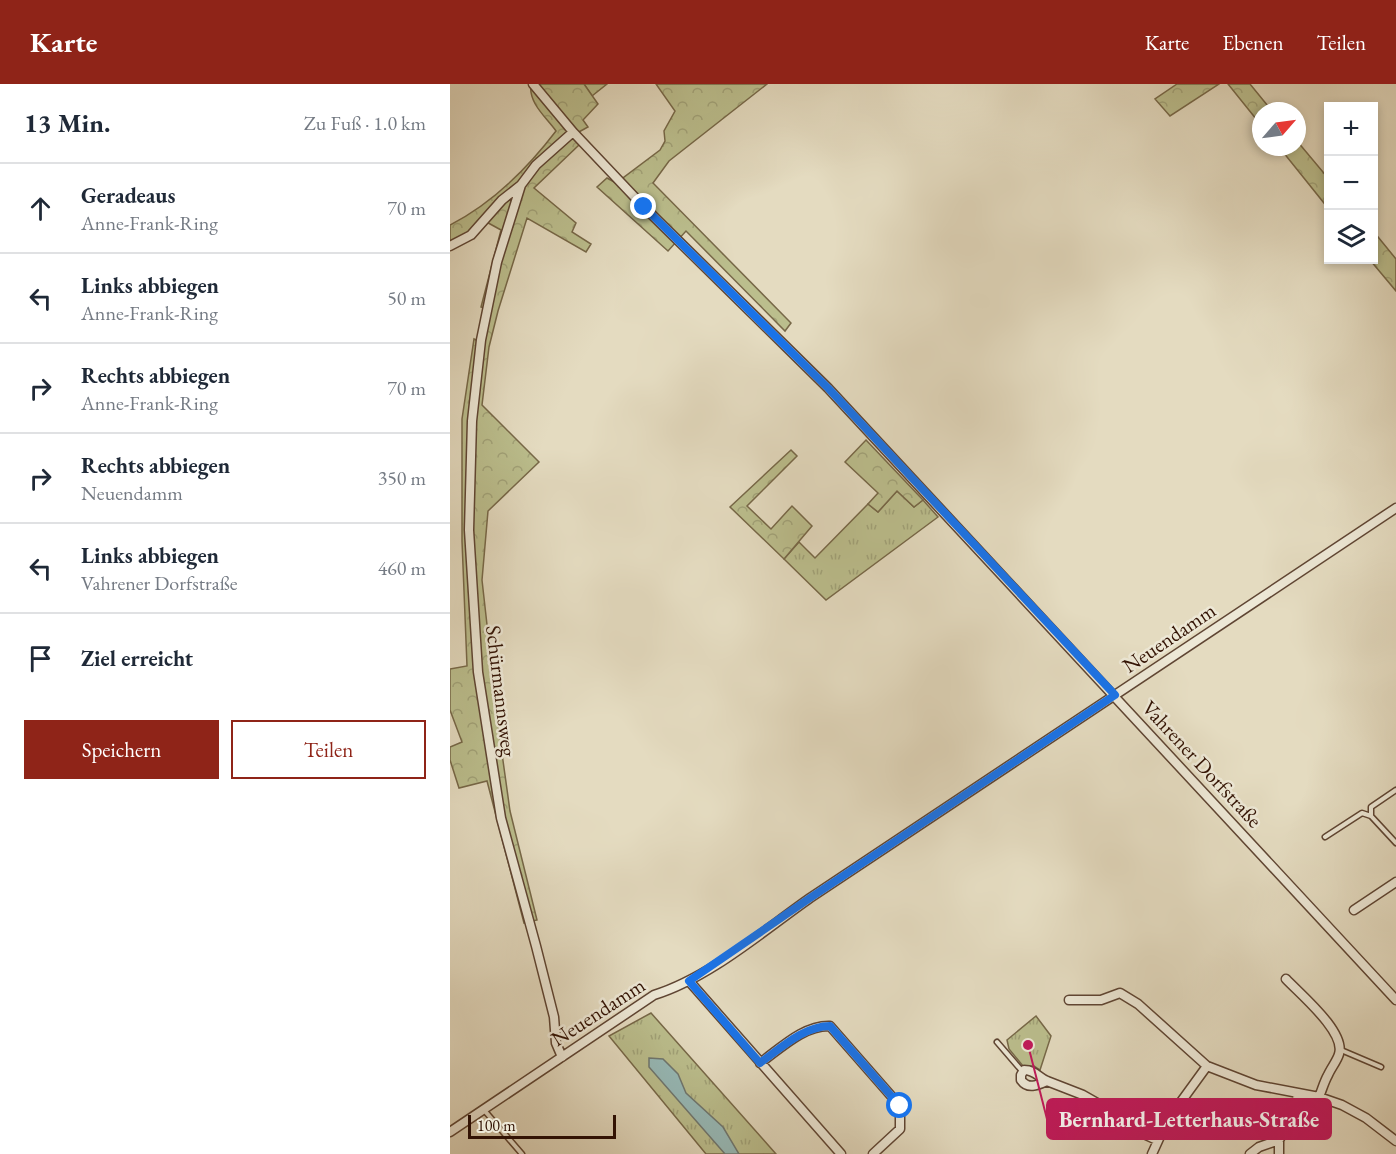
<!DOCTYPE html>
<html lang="de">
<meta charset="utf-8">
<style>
:root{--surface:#fff;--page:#f2f2f3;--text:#1f2937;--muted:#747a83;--line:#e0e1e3;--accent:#8f2418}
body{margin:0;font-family:"EB Garamond",serif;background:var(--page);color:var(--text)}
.controls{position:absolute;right:18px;top:18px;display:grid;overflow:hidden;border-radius:0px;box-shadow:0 3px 9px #0003}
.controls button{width:54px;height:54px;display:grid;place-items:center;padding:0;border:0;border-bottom:2px solid var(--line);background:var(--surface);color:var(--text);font:30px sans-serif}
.compass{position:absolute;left:802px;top:18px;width:54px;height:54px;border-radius:50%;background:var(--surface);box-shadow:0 3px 9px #0003;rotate:62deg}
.scale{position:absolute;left:18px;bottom:15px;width:148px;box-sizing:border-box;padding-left:6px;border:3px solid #331304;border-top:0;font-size:16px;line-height:21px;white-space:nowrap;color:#331304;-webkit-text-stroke:4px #ede8d6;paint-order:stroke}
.stop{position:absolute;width:18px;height:18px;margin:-14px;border:4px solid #1a73e8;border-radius:50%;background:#fff}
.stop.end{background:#1a73e8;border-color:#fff;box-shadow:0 2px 6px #0008}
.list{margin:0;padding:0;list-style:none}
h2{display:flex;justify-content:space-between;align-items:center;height:78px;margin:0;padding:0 24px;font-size:26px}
h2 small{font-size:20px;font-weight:400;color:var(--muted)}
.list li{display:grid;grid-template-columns:39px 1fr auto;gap:18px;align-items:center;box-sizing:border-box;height:90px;padding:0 24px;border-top:2px solid var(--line)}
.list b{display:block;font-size:22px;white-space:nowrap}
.list p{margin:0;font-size:20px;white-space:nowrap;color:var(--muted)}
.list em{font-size:20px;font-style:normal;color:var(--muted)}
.actions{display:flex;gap:12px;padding:18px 24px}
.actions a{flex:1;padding:14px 0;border:2px solid var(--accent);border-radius:0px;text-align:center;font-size:21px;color:var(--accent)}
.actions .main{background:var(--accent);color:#fff}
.icon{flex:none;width:33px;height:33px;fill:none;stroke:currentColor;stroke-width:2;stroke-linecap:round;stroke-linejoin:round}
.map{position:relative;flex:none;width:946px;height:1070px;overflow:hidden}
header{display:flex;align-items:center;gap:36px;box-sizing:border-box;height:84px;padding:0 30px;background:var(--accent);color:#fff}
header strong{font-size:28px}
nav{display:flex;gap:33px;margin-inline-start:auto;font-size:21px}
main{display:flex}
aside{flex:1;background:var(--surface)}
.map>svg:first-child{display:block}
</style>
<header>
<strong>Karte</strong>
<nav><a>Karte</a><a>Ebenen</a><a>Teilen</a></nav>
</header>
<main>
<aside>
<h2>13 Min.<small>Zu Fuß · 1.0 km</small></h2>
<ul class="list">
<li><svg class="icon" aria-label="ahead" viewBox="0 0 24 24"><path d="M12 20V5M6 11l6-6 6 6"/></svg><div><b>Geradeaus</b><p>Anne-Frank-Ring</p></div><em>70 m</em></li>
<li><svg class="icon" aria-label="left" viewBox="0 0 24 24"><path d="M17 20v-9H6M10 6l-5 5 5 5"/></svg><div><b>Links abbiegen</b><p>Anne-Frank-Ring</p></div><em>50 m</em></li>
<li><svg class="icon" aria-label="right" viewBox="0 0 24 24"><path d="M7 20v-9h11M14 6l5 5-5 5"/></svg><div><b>Rechts abbiegen</b><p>Anne-Frank-Ring</p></div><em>70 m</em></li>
<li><svg class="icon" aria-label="right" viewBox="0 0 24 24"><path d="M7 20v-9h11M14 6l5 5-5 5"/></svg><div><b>Rechts abbiegen</b><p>Neuendamm</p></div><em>350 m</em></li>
<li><svg class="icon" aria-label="left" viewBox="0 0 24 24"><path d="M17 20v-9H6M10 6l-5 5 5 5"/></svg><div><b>Links abbiegen</b><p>Vahrener Dorfstraße</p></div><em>460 m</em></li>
<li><svg class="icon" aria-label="arrive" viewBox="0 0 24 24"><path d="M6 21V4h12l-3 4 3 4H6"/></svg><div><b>Ziel erreicht</b></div></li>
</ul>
<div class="actions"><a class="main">Speichern</a><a>Teilen</a></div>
</aside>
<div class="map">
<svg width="946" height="1070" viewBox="0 0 946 1070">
<defs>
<pattern id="grass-tufts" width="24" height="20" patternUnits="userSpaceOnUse" patternTransform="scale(1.5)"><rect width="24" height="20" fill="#bbbe8d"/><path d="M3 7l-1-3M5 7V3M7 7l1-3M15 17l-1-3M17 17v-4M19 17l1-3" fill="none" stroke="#a1a278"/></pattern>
<pattern id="forest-crowns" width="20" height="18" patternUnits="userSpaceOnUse" patternTransform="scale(1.5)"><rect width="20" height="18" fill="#bbbe8d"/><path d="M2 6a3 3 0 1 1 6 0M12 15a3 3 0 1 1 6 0" fill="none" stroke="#a1a278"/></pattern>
</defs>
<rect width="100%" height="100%" fill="#e4dbc0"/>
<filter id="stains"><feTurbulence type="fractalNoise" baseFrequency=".00333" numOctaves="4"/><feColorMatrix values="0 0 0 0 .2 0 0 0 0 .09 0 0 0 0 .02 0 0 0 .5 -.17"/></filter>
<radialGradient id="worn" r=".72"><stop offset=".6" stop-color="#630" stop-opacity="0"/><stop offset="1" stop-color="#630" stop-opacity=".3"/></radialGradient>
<path fill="url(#grass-tufts)" stroke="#776848" stroke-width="1.5" d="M134 0H157L142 12Z
M447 407 464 423 473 416 488 433 376 516 334 475 349 458 365 474 418 420 428 428Z
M201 929 326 1070H256L159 952Z
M586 932 601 952 590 986 584 982H573L559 965 557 956Z"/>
<path fill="url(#forest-crowns)" stroke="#776848" stroke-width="1.5" d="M81 0H134L148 20 133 36 138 43 127 49 129 61 84 104 126 139 122 148 141 160 136 168 77 134 48 227 39 263 32 321 89 378 38 427 32 496 49 648 60 727 87 836 74 839 37 697 9 704 0 676V663L12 658 0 626V585L17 582 12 457V335L24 255 32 259 40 226 31 223 51 146 31 135 17 149 0 159V141C43 119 77 85 106 47 96 33 78 19 81 0Z
M206 0H317L219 77 203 99 341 239 335 247 236 147 218 167 147 103 157 94 166 99 210 66 215 57 214 47 225 27Z
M727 0H769L720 32 705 15Z
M778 0H800L822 27H811V41Z
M847 57 878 94V124L829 63H847Z
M924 148 946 175V207L920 176H924Z
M416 356 473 416 464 423 447 407 428 428 418 420 428 409 395 378Z
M341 366 347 372 297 422 321 445 342 422 362 442 334 475 280 423Z"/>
<path fill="#97bab8" stroke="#6f7770" stroke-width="1.5" d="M199 974 213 975 228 990 236 1009 273 1043 289 1070H275L199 983Z"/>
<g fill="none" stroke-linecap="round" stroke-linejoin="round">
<g stroke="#5f4533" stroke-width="7">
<path id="lane" d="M921 732V723L946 706
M875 753 912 729 921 732 946 759
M547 958 572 987
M891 966 931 983
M34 1026 72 1070"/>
</g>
<g stroke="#5f4533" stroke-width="11">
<path id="street" d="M83 0 123 48 194 123 378 304 946 916
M0 162 21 151 52 116 71 101
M904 826 946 798
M836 895C850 910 896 948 889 970 887 977 881 984 878 991 874 998 872 1006 869 1013
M239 897 391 1070
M619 916H651L670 909 688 920 757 982
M112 973 106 959 104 933 86 862 51 734 28 588 19 446 22 337 31 256 47 178 71 101 86 81 123 48
M310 979C331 964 354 941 380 942L450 1022V1045L423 1070
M597 997C588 1001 578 1006 571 996V991L574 986C585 986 588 993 597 997L633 1011 663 1028 685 1046 707 1056
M0 1048 204 911C259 894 313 847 360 814L946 424
M702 1070 717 1037 757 982 806 1001 869 1013 892 1021 916 1034 946 1057
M800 1070 809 1063 829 1056
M829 1070V1056L848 1024 847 1009"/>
</g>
<use href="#lane" stroke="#ede8d6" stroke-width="4"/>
<use href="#street" stroke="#ede8d6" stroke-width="8"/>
</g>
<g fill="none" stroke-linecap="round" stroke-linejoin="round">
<path stroke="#1a73e8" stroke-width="8" d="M194 123 378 304 665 611 360 814 239 897 310 979C331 964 354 942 380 942L450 1022"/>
</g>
<g text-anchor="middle" stroke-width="5" stroke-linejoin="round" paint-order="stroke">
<g font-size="21" fill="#331304" stroke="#ede8d6">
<text transform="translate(719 554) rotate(-34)" y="7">Neuendamm</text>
<text transform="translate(51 607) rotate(83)" y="7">Schürmannsweg</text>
<text transform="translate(752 680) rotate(47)" y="7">Vahrener Dorfstraße</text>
<text transform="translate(148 928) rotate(-33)" y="7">Neuendamm</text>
</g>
</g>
<path fill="none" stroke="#c2185b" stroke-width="2" d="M578 961L597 1035"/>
<circle fill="#c2185b" stroke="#ede8d6" stroke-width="2" cx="578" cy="961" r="6"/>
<rect fill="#c2185b" stroke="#c2185b" stroke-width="2" x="597" y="1015" width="284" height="40" rx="6"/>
<g font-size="22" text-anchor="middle" font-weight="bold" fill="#fff">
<text x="739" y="1043">Bernhard-Letterhaus-Straße</text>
</g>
<rect width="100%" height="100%" filter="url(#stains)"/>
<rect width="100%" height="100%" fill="url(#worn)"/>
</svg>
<div class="controls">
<button>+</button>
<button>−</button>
<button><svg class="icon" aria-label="layers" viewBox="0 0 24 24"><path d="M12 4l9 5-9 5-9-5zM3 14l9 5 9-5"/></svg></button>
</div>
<svg class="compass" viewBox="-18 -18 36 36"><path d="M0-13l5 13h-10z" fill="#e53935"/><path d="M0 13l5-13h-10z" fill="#747a83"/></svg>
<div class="scale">100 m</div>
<div class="stop" style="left:450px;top:1022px"></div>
<div class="stop end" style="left:194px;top:123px"></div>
</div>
</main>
